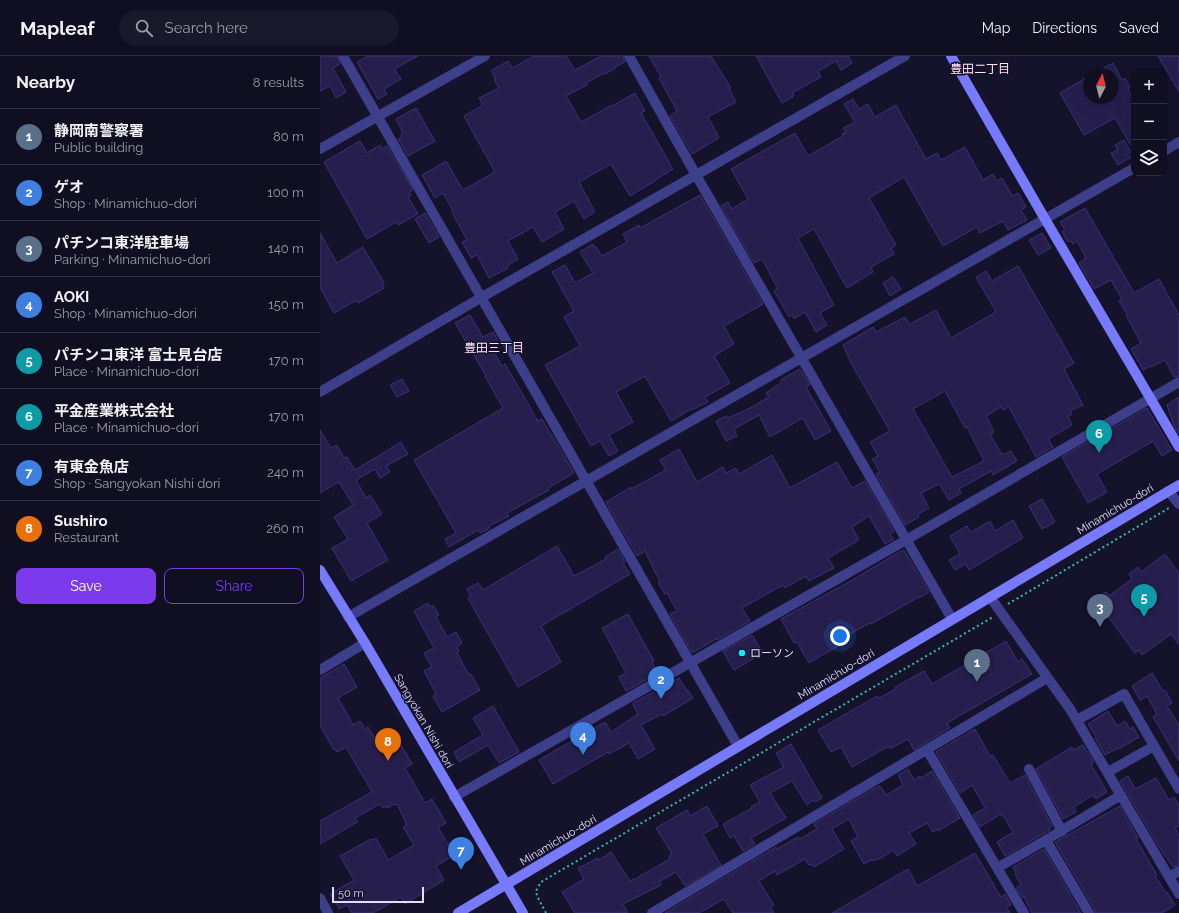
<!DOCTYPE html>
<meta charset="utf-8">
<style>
:root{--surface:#100e21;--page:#19172a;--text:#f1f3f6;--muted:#9c9ca5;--line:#302e3f;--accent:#7c3aed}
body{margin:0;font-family:Raleway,"Noto Sans JP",sans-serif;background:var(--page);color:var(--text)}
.controls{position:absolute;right:12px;top:12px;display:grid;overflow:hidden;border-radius:8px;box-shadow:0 4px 16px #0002}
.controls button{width:36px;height:36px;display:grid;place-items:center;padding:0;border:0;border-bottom:1px solid var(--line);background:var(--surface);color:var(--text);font:20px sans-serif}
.compass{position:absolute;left:763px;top:12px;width:36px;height:36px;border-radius:50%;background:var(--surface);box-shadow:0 4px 16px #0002;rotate:7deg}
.scale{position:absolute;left:12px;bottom:10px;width:92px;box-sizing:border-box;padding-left:4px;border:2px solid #e0defe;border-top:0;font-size:11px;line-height:14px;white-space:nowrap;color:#e0defe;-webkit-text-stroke:3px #15122c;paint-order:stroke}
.you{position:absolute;left:520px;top:580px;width:14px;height:14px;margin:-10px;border:3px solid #fff;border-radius:50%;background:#1a73e8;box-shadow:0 0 0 6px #1a73e833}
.badge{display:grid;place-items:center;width:26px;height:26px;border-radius:50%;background:var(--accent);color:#fff;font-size:13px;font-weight:700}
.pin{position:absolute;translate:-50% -33px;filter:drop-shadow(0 1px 2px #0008)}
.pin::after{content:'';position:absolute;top:21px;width:14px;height:12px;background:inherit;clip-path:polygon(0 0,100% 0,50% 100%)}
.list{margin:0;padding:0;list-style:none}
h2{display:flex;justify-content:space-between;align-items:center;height:52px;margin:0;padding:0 16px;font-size:17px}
h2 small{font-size:13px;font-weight:400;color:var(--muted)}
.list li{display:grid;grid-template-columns:26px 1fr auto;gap:12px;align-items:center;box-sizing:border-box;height:56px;padding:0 16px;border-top:1px solid var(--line)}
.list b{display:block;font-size:15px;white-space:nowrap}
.list p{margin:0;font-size:13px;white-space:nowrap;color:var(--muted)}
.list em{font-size:13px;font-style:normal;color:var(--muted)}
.actions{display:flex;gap:8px;padding:12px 16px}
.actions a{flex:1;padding:9px 0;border:1px solid var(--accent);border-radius:8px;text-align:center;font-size:14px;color:var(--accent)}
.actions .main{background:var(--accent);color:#fff}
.icon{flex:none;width:22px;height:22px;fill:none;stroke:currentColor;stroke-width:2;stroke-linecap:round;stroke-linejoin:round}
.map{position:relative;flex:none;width:859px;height:857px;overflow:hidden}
header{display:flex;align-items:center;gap:24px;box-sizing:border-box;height:56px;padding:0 20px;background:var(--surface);border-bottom:1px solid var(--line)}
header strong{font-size:19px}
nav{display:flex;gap:22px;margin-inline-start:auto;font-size:14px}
.search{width:280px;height:36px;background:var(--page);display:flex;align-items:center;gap:10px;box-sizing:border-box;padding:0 14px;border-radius:22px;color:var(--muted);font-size:15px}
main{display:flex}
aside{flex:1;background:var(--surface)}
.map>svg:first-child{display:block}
</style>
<header>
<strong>Mapleaf</strong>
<div class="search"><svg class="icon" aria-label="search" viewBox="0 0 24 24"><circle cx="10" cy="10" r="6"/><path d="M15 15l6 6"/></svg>Search here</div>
<nav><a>Map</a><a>Directions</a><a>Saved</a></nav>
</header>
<main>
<aside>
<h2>Nearby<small>8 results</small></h2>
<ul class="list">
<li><span class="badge" style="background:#5c6f8a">1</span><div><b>静岡南警察署</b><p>Public building</p></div><em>80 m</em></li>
<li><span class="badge" style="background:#3f7fe0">2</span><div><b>ゲオ</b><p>Shop · Minamichuo-dori</p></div><em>100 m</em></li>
<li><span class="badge" style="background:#5c6f8a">3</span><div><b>パチンコ東洋駐車場</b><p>Parking · Minamichuo-dori</p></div><em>140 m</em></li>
<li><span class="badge" style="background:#3f7fe0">4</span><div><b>AOKI</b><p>Shop · Minamichuo-dori</p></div><em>150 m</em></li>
<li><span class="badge" style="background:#0f9aa8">5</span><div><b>パチンコ東洋 富士見台店</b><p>Place · Minamichuo-dori</p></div><em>170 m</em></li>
<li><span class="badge" style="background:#0f9aa8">6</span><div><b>平金産業株式会社</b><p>Place · Minamichuo-dori</p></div><em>170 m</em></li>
<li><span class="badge" style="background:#3f7fe0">7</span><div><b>有東金魚店</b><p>Shop · Sangyokan Nishi dori</p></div><em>240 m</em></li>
<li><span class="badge" style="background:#e8710a">8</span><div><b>Sushiro</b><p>Restaurant</p></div><em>260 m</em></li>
</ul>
<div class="actions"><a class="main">Save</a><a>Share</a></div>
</aside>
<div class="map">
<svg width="859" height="857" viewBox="0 0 859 857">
<rect width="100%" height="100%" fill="#15122c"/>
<path fill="#261f4d" stroke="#3c3178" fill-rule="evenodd" d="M0 0H17L20 8 13 12 26 36 16 42 10 30 0 35Z
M48 0H98L76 12 75 14 81 23 64 33 67 38 58 43 37 6Z
M214 0H246L255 14 281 0H303L305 6 295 11 296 12 285 18 284 17 266 27 267 29 246 40 261 66 292 49V50L315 37 325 55 321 57 353 113 335 124V125L310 140 291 108 259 126 275 156 264 163 254 145 235 156 244 173 222 186 213 171 188 185 198 203 187 210 188 212 169 222 157 199 151 202 142 186 147 184 132 156 133 155 123 137 115 142 102 119 126 105 143 134 175 116 144 60 163 49 159 42 179 32 174 24 176 23 171 15 188 5 192 12Z
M329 0H391L411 32 409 33 416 46 388 61 399 82 372 98 350 60 357 55 339 22 341 21Z
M436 0H528L532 7 521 14 516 5 498 15 501 21 472 37 474 40 462 47Z
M838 0H859V36Z
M793 7 802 24 805 22 810 32 808 34 814 45V95L795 62 764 79 740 37 769 20V42H793V18H773Z
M533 43 539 53 548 48 555 61 576 49 606 103 617 97 621 104 645 91 663 124 673 118 677 125 682 122 692 140 698 137 706 151 701 154 707 164 688 174 683 165 660 177 657 171 623 190 584 121 549 142 576 189 571 192 574 198 551 211 553 216 527 232 494 173 478 182 514 249 500 257 507 269 496 276 485 256 474 263 472 259 469 261 454 235 458 233 442 203 434 207 401 150 408 146 412 153 428 143 411 113 475 77 488 100 523 80 522 78 526 76 523 72 535 66 524 48Z
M96 52 115 85 88 100 78 83 82 81 81 78 83 77 76 63Z
M804 84 813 100 798 109 791 97 798 94 795 89Z
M40 85 47 97 60 89 62 93 67 90 93 134 89 136 91 139 88 141 98 158 78 169 76 166 47 183 4 106Z
M380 139 443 248 404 270 414 288 394 300 410 327 385 341 388 346 371 354V353L351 365 325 320 296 336 313 366 289 379 298 395 289 400 280 385 271 390 225 309 260 290 244 261 254 255 232 216 245 209 255 227 273 217 260 196 273 188 275 192 276 191 282 200 307 186 303 178 319 169 320 172Z
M765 152 814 237 839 223 859 259V320L854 321 845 304 831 311 830 310 823 314 811 293 821 287 806 259 807 258 799 245 802 243 791 224 774 233 759 207 766 202 757 185 753 188 751 185 748 186 742 176 745 174 740 166Z
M105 157 119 181 109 187 95 163Z
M0 177 17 207 43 191 64 227 62 228 64 232 38 247 37 244 14 257 0 231Z
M722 177 731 192 718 199 709 184Z
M698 210 754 307 744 313 763 349 750 355 752 358 748 360 752 369 728 383 733 391 716 401 689 351 683 354 681 351 666 360 674 376 670 378 682 399 691 395 697 405 673 419 671 415 639 433 641 437 629 444 619 428 601 437 609 452 598 458 599 461 585 469 556 418 560 416 552 403 558 400 550 386 570 375 531 307 523 289 553 271 556 276 585 261 590 268 616 254 631 282 676 256 656 221 666 215 672 225ZM625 335 645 372 647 371 664 405 632 421 593 353Z
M573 221 581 233 570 240 563 227Z
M150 259 163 281 173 276 178 284 170 289 182 310 185 308 218 365 222 363 231 379H232L254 417 228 432 229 434 187 457 189 460 169 470 170 472 160 477 158 474 129 491 125 483 136 477 94 404 183 352 165 320H166L135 267Z
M480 313 490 329 486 331 511 375 495 384 483 362 450 381 439 359 414 373 417 380 406 385 396 365 406 360 408 362 432 351 449 341 446 337 462 326 461 324Z
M82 323 89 335 77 341 70 329Z
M859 341V378L854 370 847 349Z
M827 352 852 394 842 400 833 385 777 418 787 436 768 447 742 401Z
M0 374 11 392 17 389 24 402 27 401 35 414 81 386 88 398 66 410 70 416 60 422 55 413 36 424 46 442 50 439 62 458 47 467 68 504 31 525 12 492 28 483 14 461 33 449 19 426 0 437Z
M359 393 377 426 403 411 406 417 416 412 419 418 452 399 470 432 517 406 532 432 545 425 574 475 570 478 574 483 565 488 549 460 532 471 539 484 508 502 514 512 489 525 486 520 465 532 463 529 422 552 430 565 397 584 396 583 372 597 350 558 357 555 347 537 345 538 338 527 340 526 325 495 317 500 286 446 311 431V433L346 414 340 404Z
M722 443 735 466 722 473 709 450Z
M693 464 703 482 649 514 646 508 635 514 629 504 640 498 630 480 647 470 651 476 670 465 675 475Z
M237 490 254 520 286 503 285 501 298 493 305 506 303 507 310 518 221 570 241 606 198 631 148 542 151 540 147 533 158 527 163 534Z
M584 494 609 536 599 542V541L551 568 550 567 519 584 521 588 489 607 477 586 474 587 461 563 527 527 581 495V496Z
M845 498 859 517V589L851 578 822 599 819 594 815 597 775 543 786 536 789 540 812 523 809 518 818 511 821 516Z
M108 547 110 551 113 549 119 559 116 561 127 581 136 576 142 587 137 591 139 595 137 597 149 619 151 618 160 634 122 656 113 640 116 638 104 615 112 611 104 597 114 592 94 555Z
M308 558 334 605 332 606 337 618 306 635 299 621 306 617 282 572Z
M432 579 443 597 414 614 403 595Z
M686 585 698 606 702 603 712 618 627 667 630 672 594 694 588 683 570 693 569 690 532 711 521 691 511 696 498 674 557 640 559 642 576 633 575 631 604 615 612 628Z
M24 608 37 631 18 642 33 669 40 665 45 673 48 671 61 692 77 682 92 708 85 712 105 747 112 743 126 767 118 771 128 788 130 787 136 798 116 810 124 824 85 848 81 841 53 857H32L27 849 19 853 17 849 10 838 34 824 20 800 51 783 52 784 56 782 68 804 94 789 83 771 87 769 77 748 75 749 74 748 68 752 67 750 63 752 60 748 35 762 37 766 0 788V765L52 736 26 691 17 696 15 693 14 694 0 669V622Z
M832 617 843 635 845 634 852 647 847 650 859 669V705L833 661 837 658 827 640 820 644 812 630Z
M359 622 367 635 368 634 373 642 343 660 342 658 321 669 335 693 318 703 309 687 289 698 288 696 233 728 219 704 285 666 291 676 318 658 313 649 314 648 313 647Z
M173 650 199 696 179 707 168 689 139 706 134 696 163 679 153 662Z
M788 655 797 670 805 665 810 673 813 671 819 681 799 693 798 692 785 699 775 682 776 681 768 668Z
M655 673 670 700 673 699 690 727 705 719 732 770 729 773 730 774 685 800 677 786 693 776 683 759 682 760 681 758 660 771 653 759 665 752 652 729 640 737 616 696Z
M471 688 502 742 495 746 493 744 487 749 472 725 450 737 466 762 431 782 435 788 423 795 414 780 410 782 403 768 432 752 431 751 440 746 430 729 464 711 456 697Z
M763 689 774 706 771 707 773 712 787 736 776 743 773 739 754 751 756 756 743 763 716 713 752 691 754 694Z
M588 713 594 724 600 720 601 722 612 715 640 762 618 775 617 773 613 776 607 767 589 777 596 788 577 800 574 794 557 804V803L552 805 551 804 544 808 531 785 538 781 529 763 512 773 524 793 494 811 492 808 489 809 485 803 457 819 455 815 439 825 454 849 450 851 454 857H413L404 843 379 857H345L456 791 457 793 478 781 480 783 497 773 494 768 553 733 560 730 566 739 583 729 578 719Z
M808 720 815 733 836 722 849 744 854 741 859 750V770L855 772 859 780V809L853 811 839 791 800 725Z
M387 750 398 770 383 778 401 809 365 830 356 816 339 826 341 829 303 848 308 857H255L242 836 264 823 258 812 278 802 279 804 291 796 310 825 313 823V824L350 803 349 800 352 798 336 772 367 754 370 760Z
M800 750 818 782 816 783 837 819 835 820 846 837 847 836 855 849 842 857H775V854L735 786Z
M724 793 761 857H712L704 841 703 842 696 832 701 829 695 818 696 817 693 811Z
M655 797 681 841 685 838 691 849 686 851 690 857H512L588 813 597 830Z"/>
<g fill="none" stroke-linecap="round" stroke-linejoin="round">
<path stroke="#34bcae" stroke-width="2" stroke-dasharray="2 3" stroke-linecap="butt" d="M688 548 849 452
M226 857 217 840 216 835 221 826 673 561"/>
<path stroke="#3e3f8a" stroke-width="10" d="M23 0 418 690
M309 0 376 119 632 563
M0 93 165 0
M844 95 859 86
M0 336 162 241 585 0
M848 435 859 448
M670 541 750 653 859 838
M28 561 814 112
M0 614 45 587
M757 664 804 638 859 733
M607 694 704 857
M709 713 742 775
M788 716 834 690
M134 741 586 484 859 326
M726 784 769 857
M677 812 726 784 801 739
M849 821 859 815
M0 842 8 857
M332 857 727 622"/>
<path stroke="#777afc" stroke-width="10" d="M631 0 725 163 859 391
M0 514 45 587 203 857
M138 857 859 429"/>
</g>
<circle fill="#0eedfa" stroke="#15122c" stroke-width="1.5" cx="422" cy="597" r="4"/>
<g text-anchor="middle" stroke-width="3" stroke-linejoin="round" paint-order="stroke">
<g font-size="11" fill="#e0defe" stroke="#15122c">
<text transform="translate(795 453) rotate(-31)" y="4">Minamichuo-dori</text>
<text transform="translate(516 618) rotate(-31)" y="4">Minamichuo-dori</text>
<text transform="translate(104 665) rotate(60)" y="4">Sangyokan Nishi dori</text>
<text transform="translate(238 784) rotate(-31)" y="4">Minamichuo-dori</text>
</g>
<g font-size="11" fill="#e0defe" stroke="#15122c" text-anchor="start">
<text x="430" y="601">ローソン</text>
</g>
<g font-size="12" fill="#fee0f5" stroke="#15122c">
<text x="660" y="17">豊田二丁目</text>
<text x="174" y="296">豊田三丁目</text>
</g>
</g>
</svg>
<div class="controls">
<button>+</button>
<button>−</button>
<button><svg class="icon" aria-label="layers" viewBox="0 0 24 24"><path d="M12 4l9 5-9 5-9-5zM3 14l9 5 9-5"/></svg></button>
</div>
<svg class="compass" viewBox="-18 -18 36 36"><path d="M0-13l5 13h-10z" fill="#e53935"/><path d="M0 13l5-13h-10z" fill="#9c9ca5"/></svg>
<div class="scale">50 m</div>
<div class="you"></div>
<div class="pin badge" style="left:657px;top:626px;background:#5c6f8a">1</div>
<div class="pin badge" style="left:341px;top:643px;background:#3f7fe0">2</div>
<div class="pin badge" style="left:780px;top:571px;background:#5c6f8a">3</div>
<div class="pin badge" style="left:263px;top:699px;background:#3f7fe0">4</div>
<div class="pin badge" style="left:824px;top:561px;background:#0f9aa8">5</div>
<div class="pin badge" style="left:779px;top:397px;background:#0f9aa8">6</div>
<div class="pin badge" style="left:141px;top:814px;background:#3f7fe0">7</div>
<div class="pin badge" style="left:68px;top:705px;background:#e8710a">8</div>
</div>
</main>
